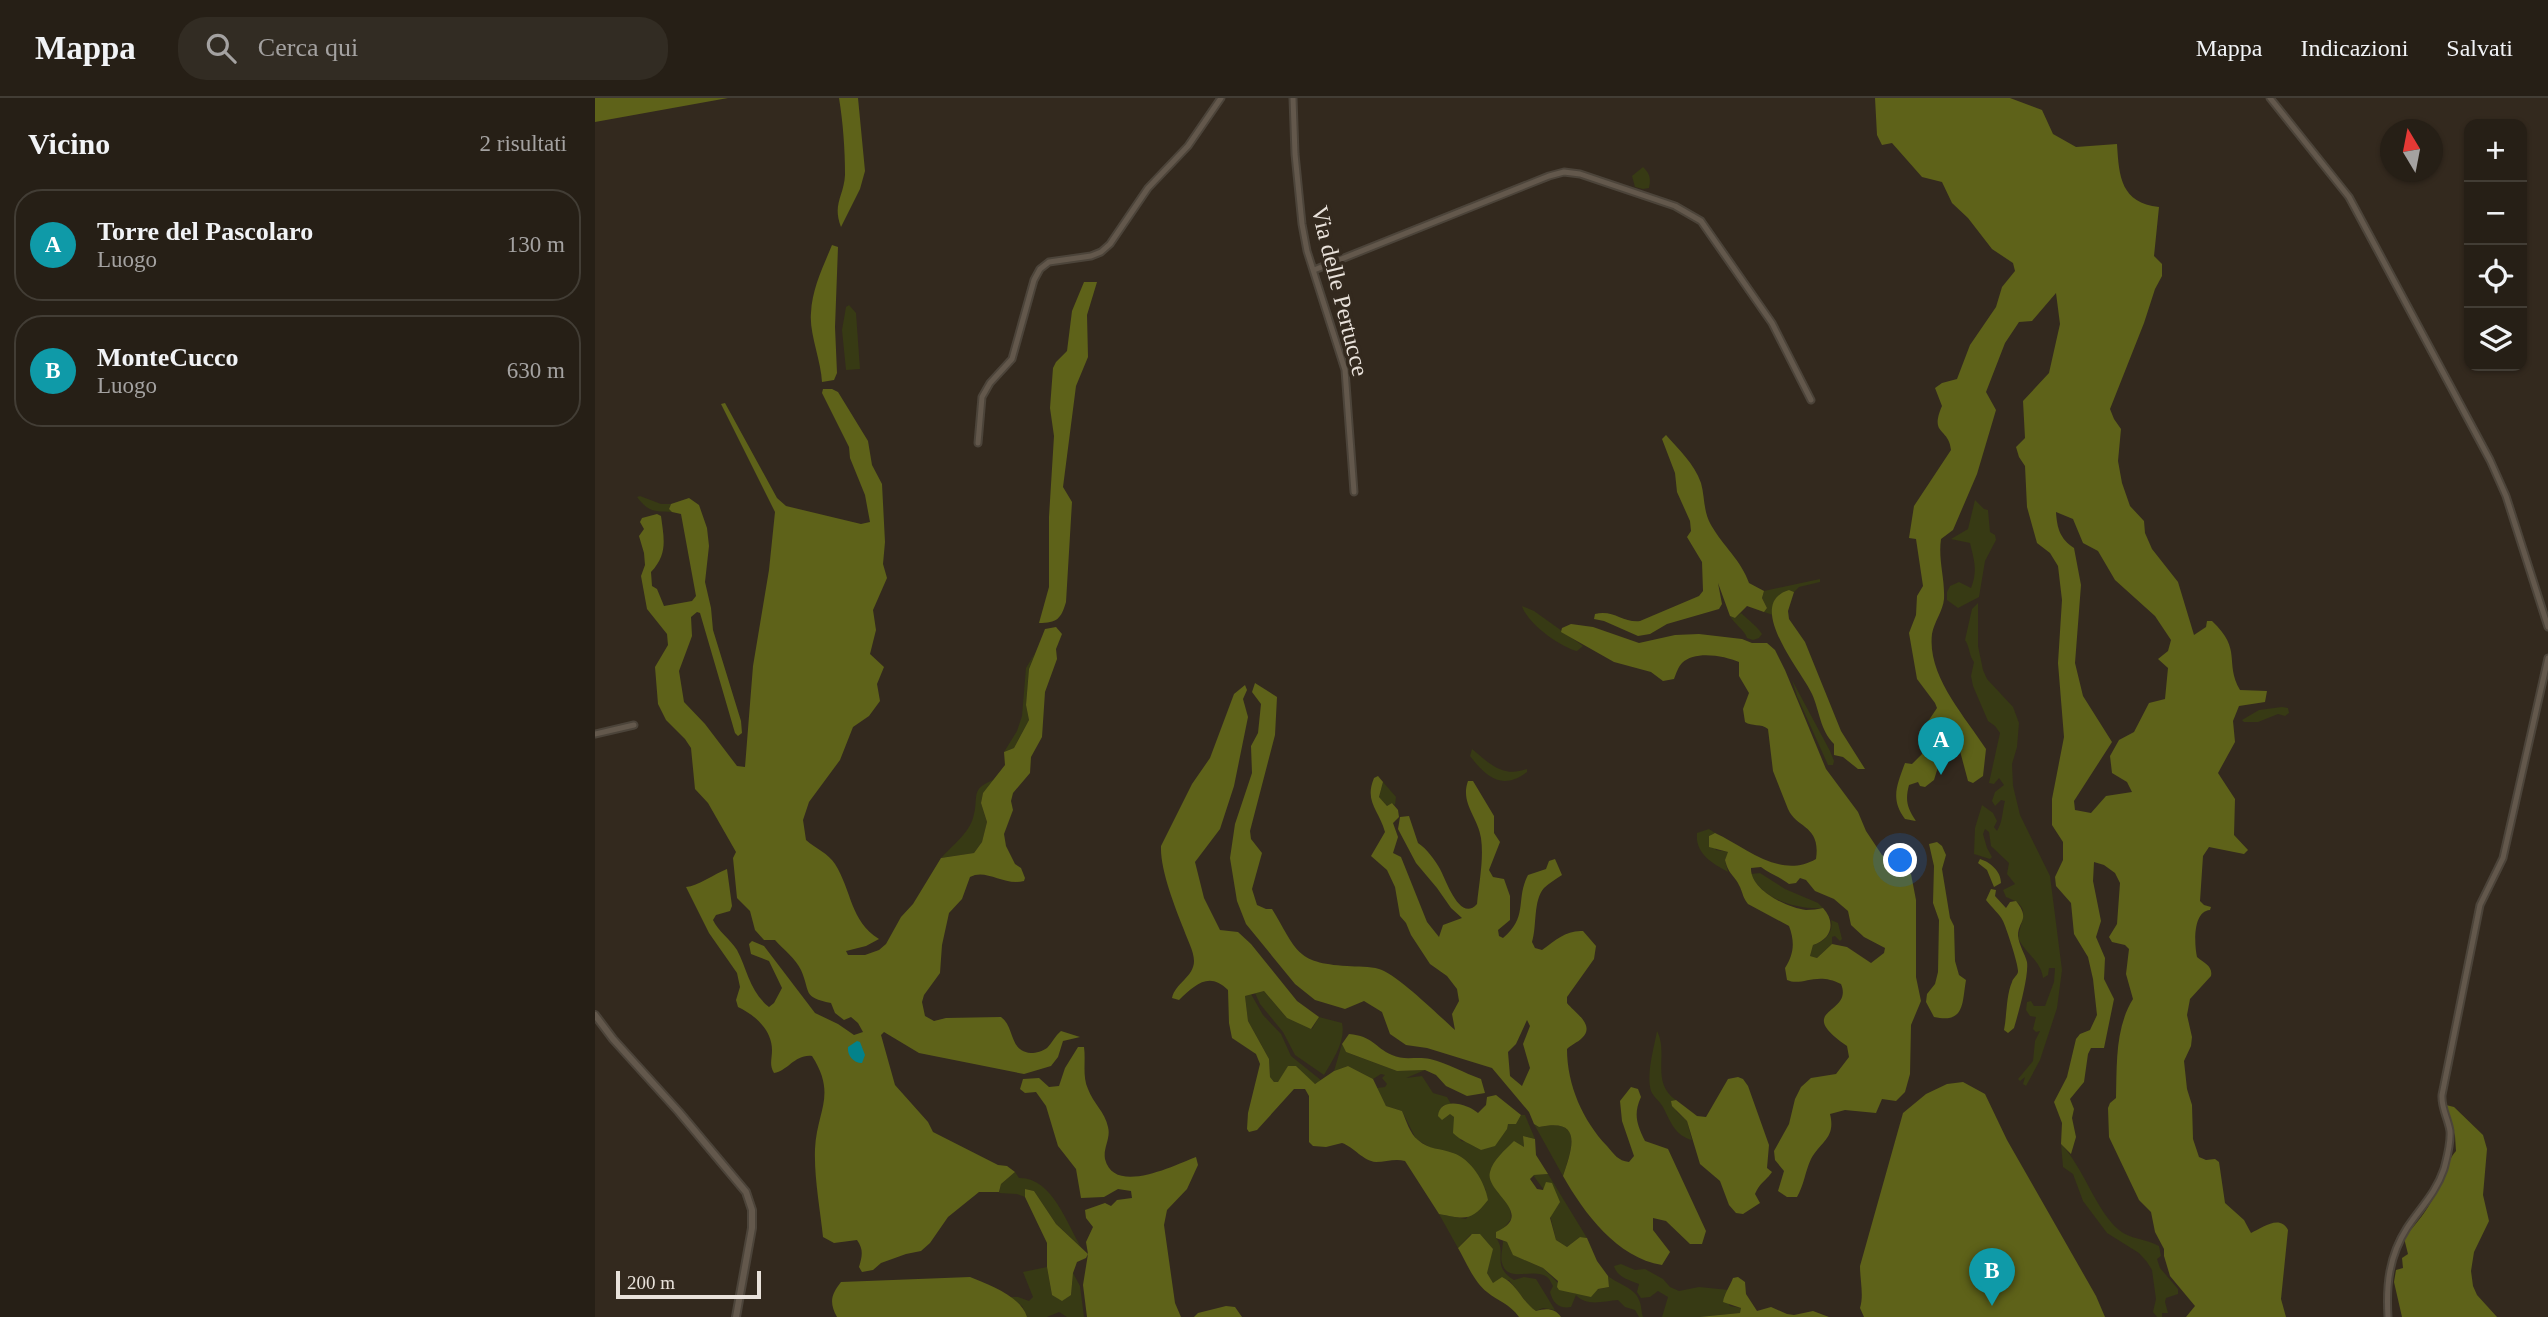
<!DOCTYPE html>
<html lang="it">
<meta charset="utf-8">
<style>
:root{--surface:#261f16;--page:#322c23;--text:#f1f3f6;--muted:#a4a2a1;--line:#423d35;--accent:#bca0f2}
body{margin:0;font-family:Georgia,serif;background:var(--page);color:var(--text)}
.controls{position:absolute;right:21px;top:21px;display:grid;overflow:hidden;border-radius:14px;box-shadow:0 2px 5px #0004}
.controls button{width:63px;height:63px;display:grid;place-items:center;padding:0;border:0;border-bottom:2px solid var(--line);background:var(--surface);color:var(--text);font:35px sans-serif}
.compass{position:absolute;left:1785px;top:21px;width:63px;height:63px;border-radius:50%;background:var(--surface);box-shadow:0 2px 5px #0004;rotate:350deg}
.scale{position:absolute;left:21px;bottom:18px;width:145px;box-sizing:border-box;padding-left:7px;border:4px solid #e9e2db;border-top:0;font-size:19px;line-height:24px;white-space:nowrap;color:#e9e2db;-webkit-text-stroke:5px #33291e;paint-order:stroke}
.you{position:absolute;left:1306px;top:763px;width:24px;height:24px;margin:-18px;border:5px solid #fff;border-radius:50%;background:#1a73e8;box-shadow:0 0 0 10px #1a73e833}
.badge{display:grid;place-items:center;width:46px;height:46px;border-radius:50%;background:var(--accent);color:#fff;font-size:23px;font-weight:700}
.pin{position:absolute;translate:-50% -58px;filter:drop-shadow(0 2px 4px #0008)}
.pin::after{content:'';position:absolute;top:37px;width:24px;height:21px;background:inherit;clip-path:polygon(0 0,100% 0,50% 100%)}
.list{margin:0;padding:0;list-style:none}
h2{display:flex;justify-content:space-between;align-items:center;height:91px;margin:0;padding:0 28px;font-size:30px}
h2 small{font-size:23px;font-weight:400;color:var(--muted)}
.list li{display:grid;grid-template-columns:46px 1fr auto;gap:21px;align-items:center;box-sizing:border-box;height:112px;margin:0 14px 14px;padding:0 14px;border:2px solid var(--line);border-radius:28px}
.list b{display:block;font-size:26px;white-space:nowrap}
.list p{margin:0;font-size:23px;white-space:nowrap;color:var(--muted)}
.list em{font-size:23px;font-style:normal;color:var(--muted)}
.icon{flex:none;width:38px;height:38px;fill:none;stroke:currentColor;stroke-width:2;stroke-linecap:round;stroke-linejoin:round}
.map{position:relative;flex:none;width:1953px;height:1219px;overflow:hidden}
header{display:flex;align-items:center;gap:42px;box-sizing:border-box;height:98px;padding:0 35px;background:var(--surface);border-bottom:2px solid var(--line)}
header strong{font-size:33px}
nav{display:flex;gap:38px;margin-inline-start:auto;font-size:24px}
.search{width:490px;height:63px;background:var(--page);display:flex;align-items:center;gap:18px;box-sizing:border-box;padding:0 24px;border-radius:28px;color:var(--muted);font-size:26px}
main{display:flex}
aside{flex:1;background:var(--surface)}
.map>svg:first-child{display:block}
</style>
<header>
<strong>Mappa</strong>
<div class="search"><svg class="icon" aria-label="search" viewBox="0 0 24 24"><circle cx="10" cy="10" r="6"/><path d="M15 15l6 6"/></svg>Cerca qui</div>
<nav><a>Mappa</a><a>Indicazioni</a><a>Salvati</a></nav>
</header>
<main>
<aside>
<h2>Vicino<small>2 risultati</small></h2>
<ul class="list">
<li><span class="badge" style="background:#0f9aa8">A</span><div><b>Torre del Pascolaro</b><p>Luogo</p></div><em>130 m</em></li>
<li><span class="badge" style="background:#0f9aa8">B</span><div><b>MonteCucco</b><p>Luogo</p></div><em>630 m</em></li>
</ul>
</aside>
<div class="map">
<svg width="1953" height="1219" viewBox="0 0 1953 1219">
<rect width="100%" height="100%" fill="#33291e"/>
<path fill="#373a14" d="M1048 69C1055 76 1056 80 1054 90L1048 91 1040 89 1037 78Z
M254 207 261 215 265 271 251 272 247 232 251 209Z
M45 398 66 406H76L74 411 77 414C60 413 54 415 42 399Z
M1380 402 1389 411 1393 412 1395 434 1400 437 1401 442 1390 463 1384 499 1363 510 1352 502V494L1355 488 1364 484 1376 490C1383 472 1379 462 1375 445L1356 441 1373 431Z
M1225 481V484L1204 489 1199 494 1194 492 1179 507 1178 517 1169 514 1172 510 1167 500 1169 493Z
M1383 505V548L1388 572 1392 581 1418 609 1424 625 1422 649 1417 666 1418 688 1425 717 1455 778 1467 872 1462 910 1445 962 1431 988 1428 986 1430 979 1425 983 1423 981 1438 963 1440 943 1445 933 1441 934 1438 931 1441 919 1435 918 1431 912 1432 904 1436 903 1439 908H1450L1459 884 1460 870H1454L1453 877 1448 880C1446 863 1430 855 1423 840 1426 820 1438 809 1411 799L1408 792 1420 786 1412 776 1414 765 1396 748 1394 734 1390 731 1388 736 1392 750 1397 759 1395 761 1379 756 1380 730 1387 707 1398 715 1402 723 1399 729 1402 733C1408 723 1407 714 1410 703L1406 702 1400 708 1397 703 1400 694 1409 687 1404 680 1399 686 1394 685 1405 635 1400 628 1393 623 1378 588 1376 578 1379 564C1374 558 1375 549 1370 542L1377 511Z
M927 508 939 513 988 548 982 553C965 549 932 525 927 508Z
M1146 515C1153 522 1162 528 1167 536L1164 540 1158 542 1152 540C1149 531 1139 526 1135 518L1140 520Z
M440 555 434 571 431 607 434 622 419 650 409 654 422 633 427 618 431 570Z
M1197 582 1235 653 1239 663 1238 667H1233L1202 598Z
M1687 609 1693 610 1694 615 1690 618 1683 616 1663 624H1649L1647 622 1664 612Z
M877 651C895 666 908 680 932 671V674C907 693 891 679 875 658Z
M401 681 388 695 386 705 392 724 387 744 379 755 346 760C356 749 374 735 378 720 385 698 373 691 401 681Z
M788 684 801 699 800 707 797 705 792 708 784 699Z
M1114 731 1120 735 1114 738 1121 752 1134 754 1130 762 1133 774C1117 765 1100 756 1102 735Z
M1165 775 1190 791 1223 805 1228 810C1203 812 1167 802 1156 776Z
M1236 822 1243 825 1247 841 1245 843 1240 838 1237 839V846L1222 860 1215 858 1218 847C1230 844 1239 834 1236 822Z
M669 893 692 920 717 931 724 919 747 925C751 943 738 961 729 977L700 957 688 934 665 906 660 895Z
M656 896 668 917 686 936 696 958 727 983 719 986 701 968 683 984H679L675 979 674 961 653 923 650 898Z
M1062 933C1074 956 1055 984 1081 1002L1077 1003 1082 1014 1092 1023 1097 1042C1081 1038 1076 1025 1069 1011 1066 1004 1059 1000 1056 993 1051 976 1059 950 1062 933Z
M747 946 751 954 802 973 830 972 811 980 827 978 838 995 852 999 856 1006 847 1008 859 1019 866 1043 873 1044 886 1052 912 1025 921 1026 926 1017H930L940 1041 928 1038 929 1049 903 1093 915 1107 916 1121 901 1140C913 1155 895 1167 919 1182L929 1179 941 1181 960 1212 948 1210 941 1213 934 1208 914 1182 898 1185 892 1175 876 1136 863 1150 844 1116 871 1121 891 1092 858 1055 839 1052 821 1041 807 1013 791 1008 782 990 790 989 792 986 787 980 790 977 786 976 778 981 753 968 739 973Z
M939 1026 944 1029C989 1020 977 1050 968 1078Z
M1466 1046C1489 1070 1501 1113 1524 1132 1534 1141 1552 1141 1564 1148L1566 1158 1562 1161 1565 1170 1583 1191V1196L1571 1200 1570 1204 1573 1215H1567V1219H1562L1558 1214 1561 1201 1557 1172 1552 1164 1544 1155 1512 1135 1488 1103 1478 1076 1468 1069Z
M420 1074 424 1080C457 1079 472 1126 486 1149L461 1126 439 1093 430 1091V1099L422 1096 404 1095 406 1086Z
M953 1076 992 1140 985 1139 972 1149 961 1142 949 1092 938 1077Z
M908 1143 912 1144 919 1157 948 1170 969 1191 981 1196 1014 1189 1013 1178C1023 1186 1040 1190 1044 1202 1047 1208 1046 1214 1048 1219H1044L1040 1212 1030 1209 1023 1202C1009 1203 991 1209 981 1197L976 1209C965 1211 958 1206 955 1194L958 1188C956 1185 955 1181 952 1179 939 1169 912 1186 907 1165 905 1159 908 1149 908 1143Z
M1026 1166 1040 1172 1050 1171 1068 1181 1075 1189 1084 1193 1104 1189 1134 1192 1129 1198 1135 1208 1146 1210V1215L1104 1219H1067L1073 1199 1063 1193 1055 1199 1046 1200 1042 1194 1044 1186C1034 1182 1022 1179 1019 1168Z
M452 1169 457 1197H476L478 1175 485 1188 489 1219H472L464 1214 452 1219H432L427 1208 415 1199H423L434 1203 438 1199 428 1174Z"/>
<path fill="#5e6219" fill-rule="evenodd" d="M0 0H133L0 24Z
M244 0H263L270 73 265 91 246 129C237 106 249 98 250 77 250 52 248 24 244 0Z
M1280 0H1415L1447 12 1458 36 1481 49 1522 46C1524 79 1526 105 1564 109L1559 158 1567 166V178L1560 191 1549 225 1515 311 1519 321 1526 331 1523 363 1527 385 1535 408 1549 423 1550 435 1557 451 1583 484 1599 537 1611 529 1612 523H1617C1648 552 1629 564 1645 592L1672 593 1670 604 1644 608 1638 623 1640 644 1623 675 1640 701 1639 737 1653 752 1649 756 1614 749 1608 758 1605 803 1609 807 1616 809 1615 812C1598 813 1599 845 1602 859 1609 865 1618 868 1616 878L1595 901 1592 917 1597 939 1596 948 1589 963 1592 991 1597 1007 1598 1041 1604 1059 1611 1062 1620 1061 1624 1064 1630 1105 1649 1122 1656 1135C1667 1130 1685 1116 1693 1132L1686 1201 1691 1219H1591L1600 1208 1575 1178 1569 1158V1151L1560 1134 1556 1114 1544 1102 1514 1039 1513 1010 1515 1005 1521 1000C1522 966 1520 930 1538 901L1531 876 1534 851 1530 847 1517 844 1514 839 1522 826 1525 785 1520 775 1509 767 1499 764 1498 783 1506 823 1501 839 1510 860 1509 881 1519 901 1509 950H1496L1493 956 1489 984 1475 1001 1479 1011 1477 1020 1481 1039 1476 1056 1466 1046 1467 1025 1459 1004 1472 979 1481 941 1485 936 1495 932 1502 917 1498 881 1493 859 1479 836 1476 805 1461 788 1460 779 1468 762V744L1457 727V701L1469 639 1463 565 1467 502 1463 468 1455 455 1442 445 1432 409 1430 368 1424 359 1421 349 1430 340 1428 303 1454 275 1465 226 1461 195 1437 223 1424 224 1410 245 1391 294 1401 312 1382 376 1358 432 1346 441C1343 462 1350 480 1349 501 1348 513 1339 524 1337 536 1332 578 1370 618 1391 651L1388 678 1378 685 1373 683 1365 653 1353 644 1350 646 1339 682 1330 689 1325 688 1323 684 1314 687C1310 702 1312 710 1321 723L1310 721C1295 701 1302 687 1310 665L1317 666 1327 656 1335 637 1342 633 1362 635 1360 630 1353 629 1350 624 1336 630 1332 625 1342 610 1340 605 1322 581 1314 535 1321 517 1322 498 1328 488 1321 441 1314 440 1319 408 1356 352C1354 329 1334 338 1347 308L1340 290 1347 285 1362 281 1375 247 1401 209 1407 189 1420 173 1418 165 1397 151 1373 120 1357 105 1347 84 1327 79 1297 45 1287 47 1282 37ZM1461 414 1478 421 1488 445 1503 453 1520 482 1560 518 1576 542 1573 553 1563 561 1573 570 1570 601 1554 605 1539 634 1524 642 1515 658 1517 675 1532 684 1537 694 1511 698 1496 715 1480 712 1479 703 1517 644 1488 598 1480 565 1486 487 1479 450C1465 441 1462 430 1461 414Z
M237 147 243 149 240 229 242 275 239 282 227 284C226 262 214 235 216 215 217 191 228 169 237 147Z
M489 184H502L492 217 493 259 481 288 468 389 477 404 471 504C466 521 462 525 444 525L454 489V419L459 338 455 310 458 270 461 264 472 253 477 213Z
M228 291H237L243 294 273 343 277 367 287 386 290 444 288 466 292 480 278 512 281 532 275 556 289 569 282 586 285 603 274 618 258 629 245 662 214 704 208 722 211 742C220 750 234 756 240 766 257 793 255 823 284 841L271 848 251 853 253 857H270L284 852 291 846 306 819 318 806 346 760 379 755 387 744 392 724 386 705 388 695 410 667 409 654 419 650 434 622 431 607 434 571 450 531 461 529 467 536 461 551 462 561 450 594 447 639 436 659 435 675 418 695 416 703 418 712 409 736 411 748 420 766 426 770 430 780 429 783C408 788 391 770 375 779L367 801 354 815 347 847 345 875 329 897 327 904 330 918 339 923 351 920 406 919C420 929 414 954 436 955 441 955 448 953 452 950 457 945 460 938 466 933L485 939 468 943 463 959 456 968 429 976 324 955 289 934 286 937 300 987 333 1024 338 1034 403 1067 412 1068 420 1074 406 1086 404 1094H384L353 1119 335 1145 326 1153 311 1156 286 1165 278 1172 267 1174 264 1169C267 1158 269 1152 262 1142L239 1145 228 1139C225 1110 219 1080 220 1051 222 1012 242 997 217 958 200 956 193 973 179 975 174 967 177 961 177 952 177 932 160 917 143 909L141 902 145 889 142 875 114 835 91 789C103 788 119 776 132 771L137 808 135 813 121 817 118 822C123 833 135 841 142 852 152 871 155 894 174 909L179 905 187 890 174 863 156 856 154 846 157 843 169 848 220 915 243 926 259 937 268 934 263 925 256 919 249 922 240 915 236 905C207 899 216 895 206 872 201 861 188 851 180 842H169L160 832 155 813 142 800 138 760 141 754 113 705 100 691 96 650 90 641 71 622 63 606 60 569 73 547 72 536 52 511 46 478 50 467 49 455 44 438 49 431 45 424 47 420 62 416 66 418C69 441 73 456 56 474L57 488 62 491 69 508 97 503 101 498 86 416 77 414 74 411 76 406 94 400 104 407 112 430 114 448 110 484 116 510 118 532 146 623 147 635 143 638 140 635 105 515 102 514 96 519 97 538 84 573 89 604 110 626 142 668 150 669 158 568 174 472 180 414 126 306 130 305 182 400 191 408 266 426 275 424 270 397 255 360 254 349 227 295Z
M1071 337C1084 352 1099 365 1106 385 1110 399 1108 413 1116 427 1128 448 1146 462 1154 485L1169 493 1167 500 1172 510 1169 514 1152 508 1140 520 1135 518 1123 485 1127 506 1124 511 1072 526 1055 536 1043 538 1009 523 999 521 1000 516C1018 511 1028 525 1045 523L1104 498 1108 493 1107 464 1092 439 1096 433 1095 423 1082 394 1080 375 1067 341Z
M1194 492 1199 494 1193 513 1194 521 1210 544 1246 633 1270 671H1263L1248 659 1239 657V646C1225 632 1225 614 1217 596 1208 575 1148 506 1194 492Z
M976 526 998 529 1044 545 1080 537 1104 536 1147 541 1157 545H1172L1180 552 1190 572 1231 671 1263 714 1271 733 1287 757 1316 776 1321 802V879L1326 903 1316 927 1315 976 1310 994 1301 1003 1287 1001 1281 1015 1250 1012 1235 1016C1241 1040 1226 1043 1216 1061 1210 1074 1209 1087 1202 1099H1192L1183 1093 1189 1073 1180 1062 1179 1053 1194 1026 1200 1001 1206 989 1216 980 1241 976 1254 959 1252 948C1197 910 1259 917 1246 886 1221 873 1207 889 1192 882L1190 870C1199 856 1200 844 1194 828L1153 806C1148 800 1148 796 1145 789 1140 777 1134 778 1130 762L1133 754 1114 749V738L1120 735C1151 749 1185 782 1221 761 1226 727 1202 731 1193 711L1178 673 1173 631C1166 625 1157 629 1150 624L1148 611 1154 595 1144 578V564C1130 558 1100 552 1087 565 1083 569 1081 576 1079 581L1068 583 1056 574 1019 564 966 534 967 530ZM1166 769C1175 776 1184 778 1194 786L1201 785 1205 780 1211 782 1220 793 1239 801 1253 813 1256 827 1269 839 1290 850 1289 855 1276 865 1252 849 1237 846 1222 860 1215 858 1218 847C1237 841 1241 824 1228 810 1223 811 1217 812 1211 812 1192 810 1155 792 1156 770Z
M660 585 682 599 680 637 655 733 656 741 667 755 657 791 662 807 671 811H677C702 852 700 865 752 868 762 869 775 868 784 871 802 876 844 918 860 932L857 916 864 903 862 891 852 878 835 866 816 837 811 825 805 818 800 789 792 772 776 758 790 734C784 712 769 704 779 680L783 678 788 684 784 699 792 708 797 705 803 712 804 719 798 725 803 739 798 755 806 759 832 824 844 839 848 827 867 820 856 810 842 790 821 765 803 731 805 719 814 718 823 745C832 751 840 762 845 771 851 782 865 825 882 806 884 785 889 761 886 740 883 719 865 705 873 683H878L899 718V735L905 744 894 772 898 779 909 781 915 798V822L903 832 904 838 908 840C934 818 920 802 933 777L951 771 954 763 960 761 967 777C961 781 954 785 949 790 938 802 942 829 937 844L940 850 947 852C961 842 971 832 988 833L1001 848 999 861 972 899V905C979 914 1001 927 987 940 982 945 977 946 972 951 972 987 988 1023 1012 1048 1019 1056 1023 1063 1034 1064L1039 1058 1027 1023 1025 1003 1036 989 1043 991 1046 999C1038 1016 1042 1027 1050 1043L1073 1051 1111 1133 1107 1146H1095L1071 1123 1058 1120V1132L1075 1154 1067 1167C1022 1160 989 1115 968 1078 977 1051 989 1019 944 1029L939 1026 934 1014 897 970 832 950 811 947 795 936 787 914 769 903 750 911 720 902 700 886 651 826 642 803 635 760 640 726 657 675 656 648 663 635 666 606 657 594ZM932 922 935 928 928 946 935 970 927 988 915 978 913 954 921 946Z
M650 587 652 592 648 601 653 619 639 688 625 731 600 764 609 800 625 832 643 834 656 846 702 903 724 919 716 931 692 920 669 893 650 898 653 923 674 961 675 979 679 984H683L693 968H701L720 986 739 973 753 968 778 981 791 1008 807 1013C811 1022 815 1036 823 1042 834 1052 845 1050 858 1055 876 1061 890 1084 893 1102 876 1124 870 1121 844 1116L810 1063C800 1060 791 1064 781 1064 768 1063 759 1049 747 1045L731 1049 718 1048 714 1044V998L710 991H699L662 1032 654 1034 652 1031 653 1015 665 966 661 956 637 940 634 925 633 892C614 873 600 887 584 902L577 900C580 885 599 879 599 863 599 853 592 841 589 832 580 809 565 772 566 748L597 686 615 660 639 596Z
M1342 744 1347 748 1351 757 1347 771 1355 820 1359 828 1360 863 1364 877 1371 882C1367 905 1370 926 1339 919L1331 904 1332 896 1340 886 1343 874 1344 822 1338 805 1339 768 1334 746Z
M1385 761C1395 764 1406 773 1406 785L1399 789 1392 772 1383 765Z
M1396 791 1401 792 1400 798 1411 810 1415 804 1421 803C1436 822 1423 822 1423 838 1424 847 1430 856 1432 864 1434 878 1423 916 1419 930L1413 935 1409 932C1412 917 1411 898 1417 884 1418 880 1422 878 1423 874 1424 868 1411 829 1408 823 1404 815 1396 809 1391 802Z
M754 936C778 938 779 949 797 957 809 963 822 958 835 961 852 965 869 975 886 981L890 995 872 998 851 988 841 977 830 972 802 973 751 954 747 946Z
M483 949H489C491 963 487 978 493 991 498 1005 510 1014 513 1029 516 1040 508 1050 510 1061 519 1098 580 1067 601 1059L603 1067 592 1091 572 1112 569 1127 580 1205 586 1219H492L488 1187 493 1156 491 1160 482 1164 478 1175 476 1197 467 1203 457 1197 452 1169V1145L430 1099V1091L439 1093 461 1126 493 1156 491 1144 498 1129 491 1120 490 1112 510 1105 516 1108 522 1102 537 1100 536 1093 523 1091 509 1099 486 1100 481 1071 463 1048 451 1008 441 994 430 995 425 991 428 981 444 980 454 989 464 988 470 970Z
M1143 979 1148 981 1153 988 1174 1047 1172 1070 1177 1074C1170 1084 1166 1083 1160 1096L1165 1105 1148 1116 1141 1115 1134 1107 1125 1083 1105 1066 1092 1023 1077 1008 1076 1003 1081 1002 1102 1018 1111 1019 1133 981Z
M1368 984 1390 996 1412 1042 1501 1198 1510 1219H1269L1265 1210C1269 1197 1265 1182 1265 1168L1308 1015 1331 996 1352 986Z
M901 997 926 1017 921 1026H913L912 1031 900 1048 886 1052C876 1046 866 1043 858 1035L859 1019 855 1016 847 1022 843 1018C845 998 873 1006 883 1015L891 1007 892 999Z
M1851 1007 1859 1009 1888 1037 1892 1051 1888 1097 1894 1123 1879 1154 1876 1173 1878 1188 1882 1197 1902 1219H1807L1799 1184 1801 1172 1808 1170 1807 1160 1813 1156 1809 1140C1818 1129 1829 1117 1836 1104 1844 1091 1852 1062 1861 1053L1860 1038Z
M928 1038 940 1041 941 1057 953 1076 939 1077 935 1081 942 1091 948 1092 951 1084 957 1085 965 1104 955 1120 961 1142 972 1149 985 1139 992 1140 1002 1163 1013 1178 1014 1189 1003 1191 996 1199 964 1192 962 1189 963 1183 948 1170 918 1157 912 1144 901 1140V1134C942 1116 889 1094 895 1074 898 1062 910 1052 919 1043L929 1049Z
M877 1136H885L898 1151 892 1175 898 1185 907 1179C922 1186 927 1204 941 1213 951 1210 960 1210 966 1219H924C915 1206 903 1203 892 1194 879 1184 871 1164 863 1150Z
M375 1179C394 1187 426 1198 432 1219H242C234 1204 236 1197 246 1184Z
M1143 1179 1150 1184 1151 1196 1162 1213 1176 1209 1192 1216 1199 1217 1218 1213 1234 1219H1104L1145 1215 1146 1210 1128 1204C1129 1196 1135 1188 1138 1180Z
M631 1208 640 1209 647 1219H599L603 1215Z"/>
<path fill="#03828a" d="M262 943 265 944 270 957 267 965C258 965 252 957 253 949Z"/>
<g fill="none" stroke-linecap="round" stroke-linejoin="round">
<g stroke="#4c443a" stroke-width="9">
<path id="minor" d="M698 0 700 56 707 126 712 153 750 272 759 394
M1675 0 1754 99 1895 362 1911 398 1953 529
M719 172 954 78 969 74 985 76 1080 108 1106 123 1177 225 1216 302
M383 345 387 299 395 285 417 261 439 182 445 171 454 164 496 158 506 154 515 146 553 90 593 48 626 0
M0 636 39 627
M1793 1219C1791 1187 1794 1158 1812 1130 1825 1110 1841 1095 1849 1071 1852 1059 1856 1046 1855 1033 1853 1020 1846 1010 1847 997L1885 807 1908 760 1953 560"/>
</g>
<g stroke="#4c443a" stroke-width="10">
<path id="tertiary" d="M0 917 18 941 84 1014 151 1094 157 1112V1130L141 1219"/>
</g>
<use href="#minor" stroke="#63584c" stroke-width="5"/>
<use href="#tertiary" stroke="#63584c" stroke-width="6"/>
</g>
<g text-anchor="middle" stroke-width="7" stroke-linejoin="round" paint-order="stroke">
<g font-size="24" fill="#e9e2db" stroke="#33291e">
<text transform="translate(745 193) rotate(76)" y="8">Via delle Pertucce</text>
</g>
</g>
</svg>
<div class="controls">
<button>+</button>
<button>−</button>
<button><svg class="icon" aria-label="locate" viewBox="0 0 24 24"><circle cx="12" cy="12" r="6"/><path d="M12 2v4M12 18v4M2 12h4M18 12h4"/></svg></button>
<button><svg class="icon" aria-label="layers" viewBox="0 0 24 24"><path d="M12 4l9 5-9 5-9-5zM3 14l9 5 9-5"/></svg></button>
</div>
<svg class="compass" viewBox="-18 -18 36 36"><path d="M0-13l5 13h-10z" fill="#e53935"/><path d="M0 13l5-13h-10z" fill="#a4a2a1"/></svg>
<div class="scale">200 m</div>
<div class="you"></div>
<div class="pin badge" style="left:1346px;top:677px;background:#0f9aa8">A</div>
<div class="pin badge" style="left:1397px;top:1208px;background:#0f9aa8">B</div>
</div>
</main>
